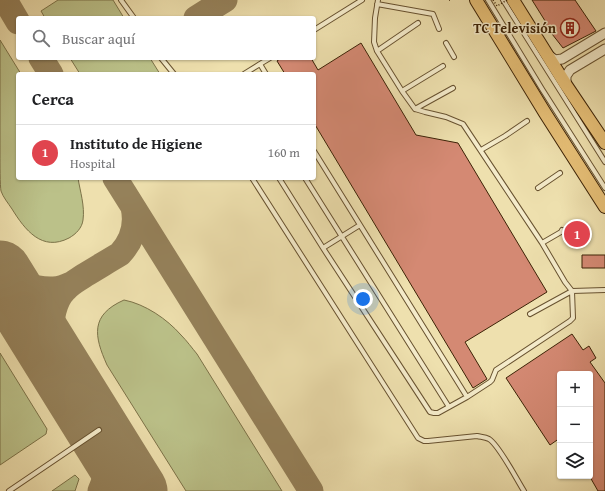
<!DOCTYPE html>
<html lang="es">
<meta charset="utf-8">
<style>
:root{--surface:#fff;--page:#f2f2f2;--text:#202124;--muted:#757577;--line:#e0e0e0;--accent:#8f2418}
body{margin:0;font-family:"Gentium Book Plus",serif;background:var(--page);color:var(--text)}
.controls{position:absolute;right:12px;bottom:12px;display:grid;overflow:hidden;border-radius:4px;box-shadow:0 1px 3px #0004}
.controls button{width:36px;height:36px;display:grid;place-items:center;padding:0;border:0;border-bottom:1px solid var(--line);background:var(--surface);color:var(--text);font:20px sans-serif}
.you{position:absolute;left:363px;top:299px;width:14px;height:14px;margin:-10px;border:3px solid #fff;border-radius:50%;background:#1a73e8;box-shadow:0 0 0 6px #1a73e833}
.badge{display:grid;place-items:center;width:26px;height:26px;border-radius:50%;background:var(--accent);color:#fff;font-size:13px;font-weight:700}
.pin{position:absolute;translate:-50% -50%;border:2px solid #fff;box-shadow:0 1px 4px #0006}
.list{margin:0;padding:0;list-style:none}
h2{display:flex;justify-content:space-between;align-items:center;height:52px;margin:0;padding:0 16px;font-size:17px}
h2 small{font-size:13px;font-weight:400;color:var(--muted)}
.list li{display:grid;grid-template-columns:26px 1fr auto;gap:12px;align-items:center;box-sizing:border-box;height:56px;padding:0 16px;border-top:1px solid var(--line)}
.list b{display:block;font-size:15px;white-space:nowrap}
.list p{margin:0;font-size:13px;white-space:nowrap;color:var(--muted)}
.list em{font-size:13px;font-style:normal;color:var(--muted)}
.icon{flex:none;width:22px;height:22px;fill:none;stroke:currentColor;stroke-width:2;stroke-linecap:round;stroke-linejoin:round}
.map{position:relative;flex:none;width:605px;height:491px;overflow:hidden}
.search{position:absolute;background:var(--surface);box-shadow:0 1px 3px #0004;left:16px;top:16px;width:300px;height:44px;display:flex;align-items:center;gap:10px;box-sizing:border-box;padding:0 14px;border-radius:4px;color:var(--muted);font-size:15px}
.panel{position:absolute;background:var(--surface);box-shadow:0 1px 3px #0004;left:16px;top:72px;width:300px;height:108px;border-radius:4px}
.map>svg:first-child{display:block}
</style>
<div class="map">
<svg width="605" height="491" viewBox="0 0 605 491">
<rect width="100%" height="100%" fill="#eee0ae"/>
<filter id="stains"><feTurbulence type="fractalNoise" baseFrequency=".005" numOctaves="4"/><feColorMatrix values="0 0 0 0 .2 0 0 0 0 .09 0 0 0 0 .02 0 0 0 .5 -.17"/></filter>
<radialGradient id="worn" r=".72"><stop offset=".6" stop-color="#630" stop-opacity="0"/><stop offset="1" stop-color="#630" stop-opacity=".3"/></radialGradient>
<path fill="#bbc189" stroke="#7c7248" d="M58 0H113L124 18H45L41 11Z
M0 40 21 74H18V178H78C80 191 85 206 83 220 82 228 76 234 69 238 42 252 25 230 12 209 8 203 3 197 1 191 0 186 0 162 0 155 0 116 0 78 0 40Z
M70 58H150L160 74H80Z
M124 300C145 304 167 319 181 335 187 341 192 348 197 354L282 491H186L107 365C94 336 90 315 124 300Z
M0 353 47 429 46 434 0 465Z
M75 475 79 479 75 491H52Z"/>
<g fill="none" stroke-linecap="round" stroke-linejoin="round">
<path stroke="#95815a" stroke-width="25" d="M5 0 18 22
M196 18 225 0
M41 58 51 74
M115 178 311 491
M0 266C13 280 33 290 53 289 60 289 65 287 71 284
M62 372C54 352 48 333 54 311 56 303 59 296 65 290 71 283 78 280 85 275 97 268 108 261 120 254 133 240 137 225 133 207
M99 430C108 450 109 471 100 491"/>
<path stroke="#95815a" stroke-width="63" d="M0 272 136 491"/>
</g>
<path fill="#d48973" stroke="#3c2206" d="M532 0H575L596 31 563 48 545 25 547 24Z
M361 43 416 135 458 143 547 292 465 342 487 379 473 388 314 123V74H285L277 61 281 58H311L318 70Z
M582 255H605V268H582Z
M572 334 583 350 589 346 596 358 590 362 605 383V491H598L590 477V374H560V438L550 445 506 378Z"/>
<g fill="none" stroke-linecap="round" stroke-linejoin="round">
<g stroke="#685230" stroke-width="6">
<path id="service" d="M121 0 134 18
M488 0 542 89 605 188
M503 0 605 162
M377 4 433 14 439 29
M314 30 362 0
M446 43 454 57
M377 51 418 23
M161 58 174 74
M260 64 270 58
M244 74 260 64 266 74
M402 91 443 66
M415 109 453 88
M481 150 505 136 527 121
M314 151 467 397
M252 178 418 438 424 441H428L477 436C481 437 485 437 489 439 499 445 517 480 524 491
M279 178 323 248 430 412 434 413H438L467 397 490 382 492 380 496 370 570 321 573 318 572 291 565 282 542 243 463 124 446 117 425 112 415 109 402 91 377 51 374 42 375 18 378 0
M305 178 449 407
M538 188 560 173
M542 243 561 232 562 230
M323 248 360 225
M530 314 572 291 605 290
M9 491 99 430"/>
</g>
<g stroke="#685230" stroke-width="11">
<path id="tertiary" d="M547 54 555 60 562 59 605 33
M566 85V76L570 70 605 49"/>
</g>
<g stroke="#3c2206" stroke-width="14">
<path id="primary" d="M476 0 545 113 605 207
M513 0 566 85 605 143"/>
</g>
<path stroke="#3c2206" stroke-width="1.5" stroke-dasharray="1 2" stroke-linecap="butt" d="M449 0H450"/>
<use href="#service" stroke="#f4ebca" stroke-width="4"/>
<use href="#tertiary" stroke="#f4ebca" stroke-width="9"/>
<use href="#primary" stroke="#e7c077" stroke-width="12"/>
<path stroke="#3c2206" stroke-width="1.5" stroke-dasharray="1 2" stroke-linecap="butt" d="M493 0 497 6 507 0"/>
</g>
<defs>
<g id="building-ring" transform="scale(1)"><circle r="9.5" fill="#f4ebca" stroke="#8f2418" stroke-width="1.5"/><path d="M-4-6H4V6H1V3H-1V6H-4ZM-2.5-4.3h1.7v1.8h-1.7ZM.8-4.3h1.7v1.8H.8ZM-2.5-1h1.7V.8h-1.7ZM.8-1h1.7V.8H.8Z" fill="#8f2418"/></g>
</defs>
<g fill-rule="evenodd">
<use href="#building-ring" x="570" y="28"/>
</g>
<g text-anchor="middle" stroke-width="3" stroke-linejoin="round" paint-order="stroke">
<g font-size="14" font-weight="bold" fill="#3c2206" stroke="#f4ebca" text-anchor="end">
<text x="556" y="33">TC Televisión</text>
</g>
</g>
<rect width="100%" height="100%" filter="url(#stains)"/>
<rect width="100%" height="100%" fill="url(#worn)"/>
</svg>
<div class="controls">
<button>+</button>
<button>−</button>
<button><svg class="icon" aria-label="layers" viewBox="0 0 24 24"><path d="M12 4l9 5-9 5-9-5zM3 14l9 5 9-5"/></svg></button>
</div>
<div class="you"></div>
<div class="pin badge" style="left:577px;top:234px;background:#e0444e">1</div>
<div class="search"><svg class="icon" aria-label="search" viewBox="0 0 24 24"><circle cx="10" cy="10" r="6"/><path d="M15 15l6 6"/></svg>Buscar aquí</div>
<section class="panel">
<h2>Cerca<small></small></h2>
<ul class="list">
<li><span class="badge" style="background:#e0444e">1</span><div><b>Instituto de Higiene</b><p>Hospital</p></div><em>160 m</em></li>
</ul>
</section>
</div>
